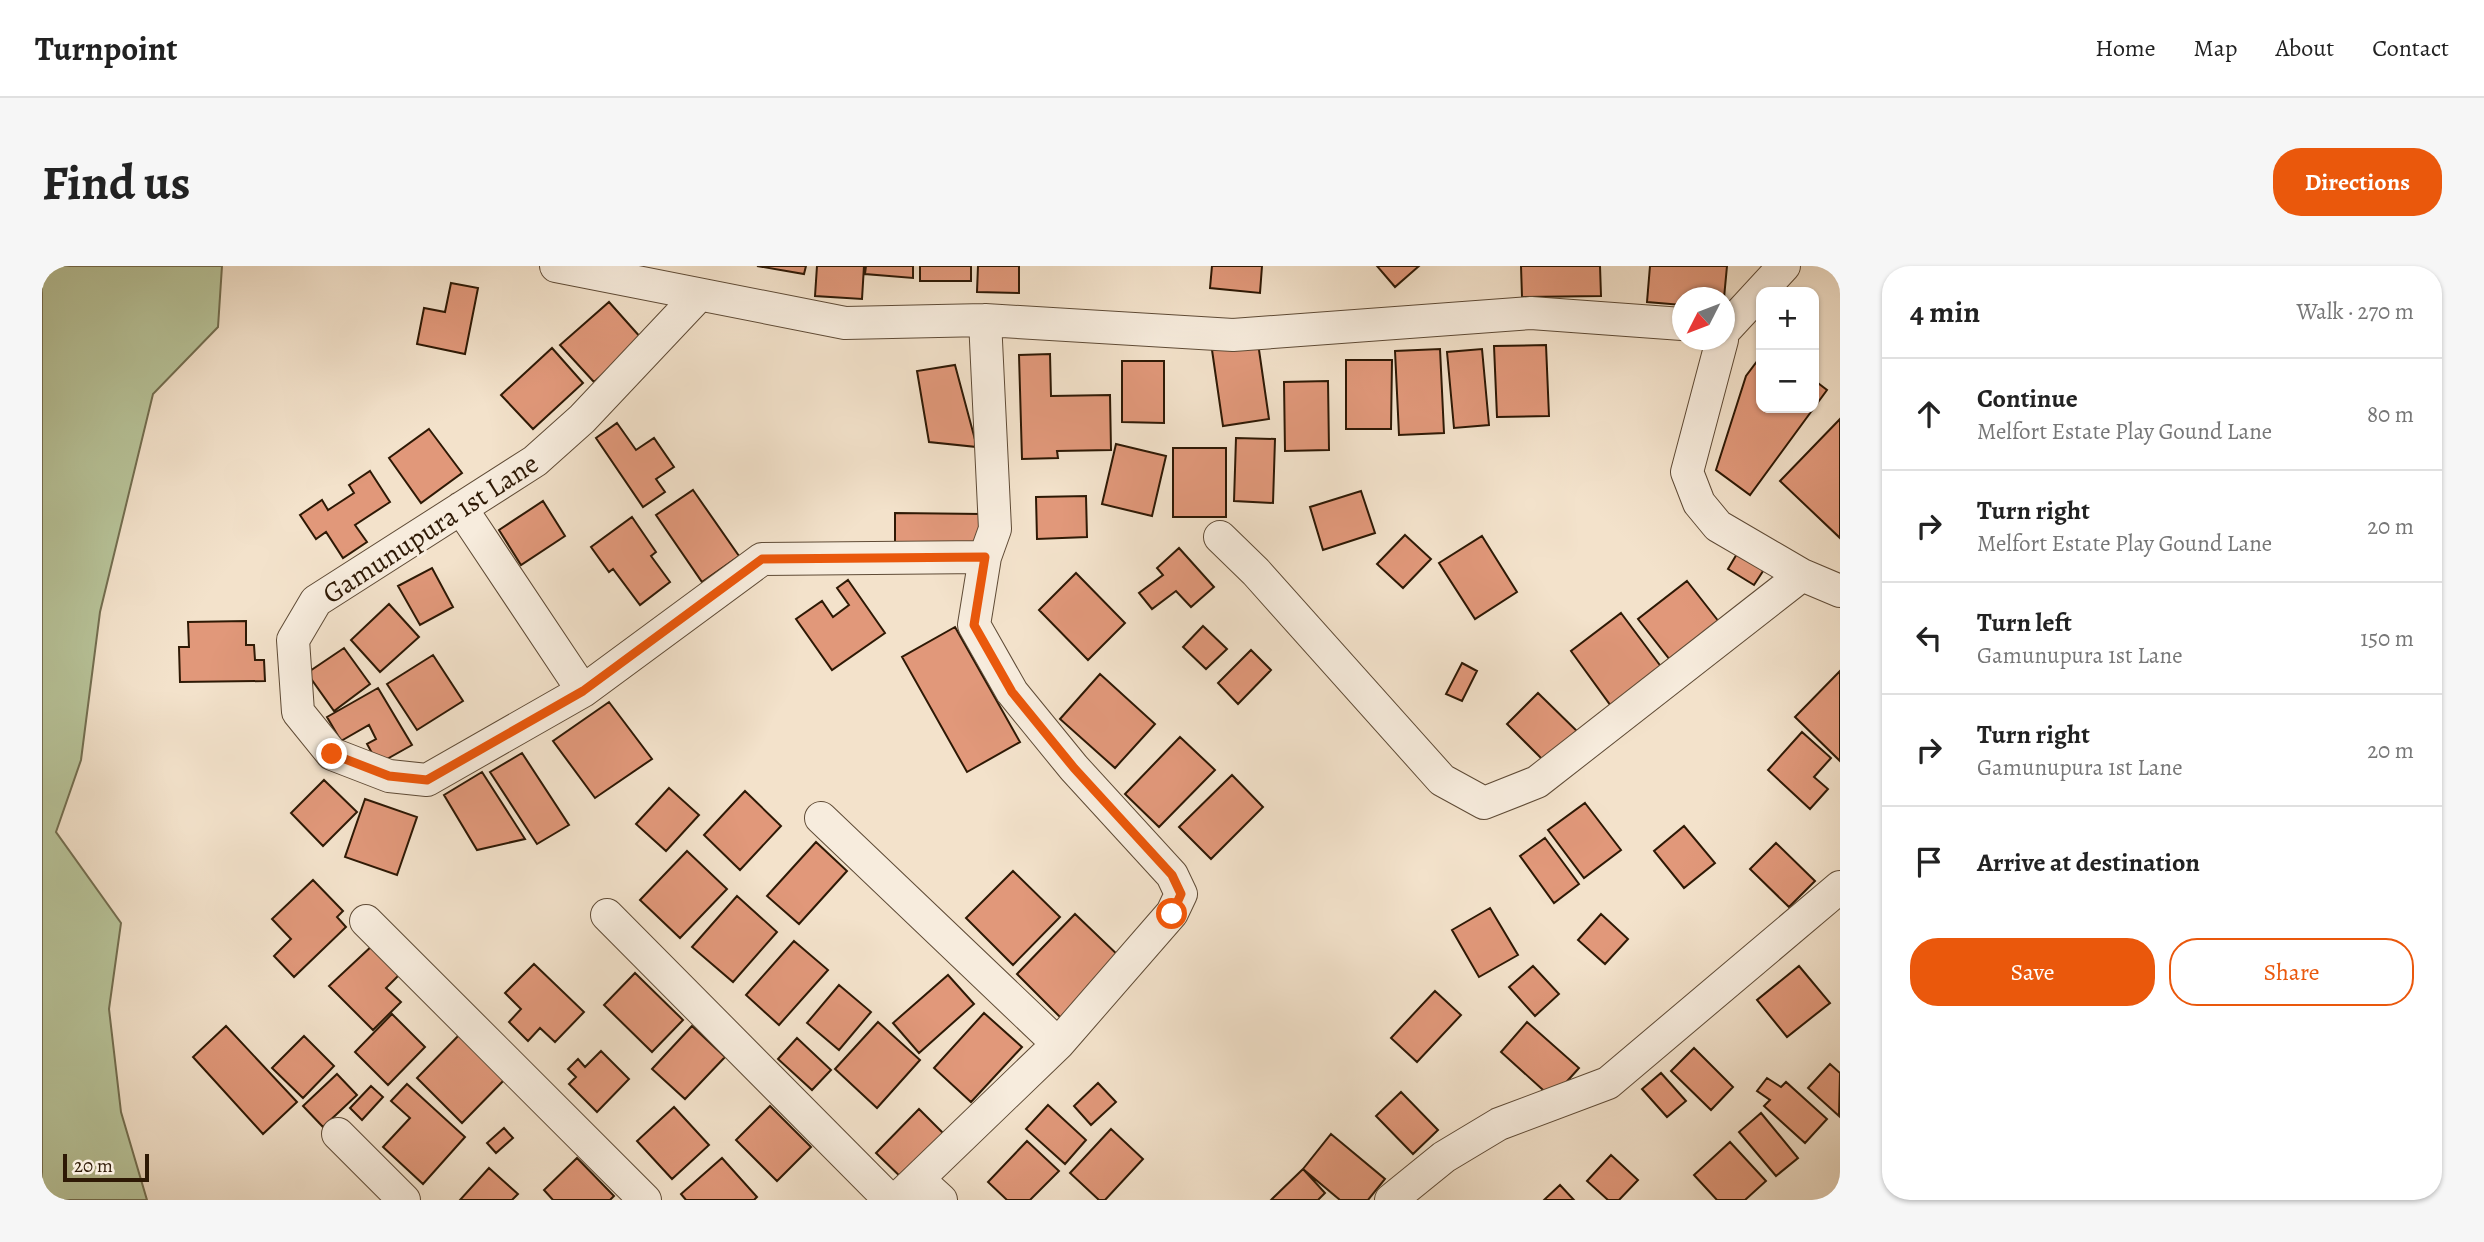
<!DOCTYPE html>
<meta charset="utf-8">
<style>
:root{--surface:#fff;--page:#f6f6f6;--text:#222;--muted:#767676;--line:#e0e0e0;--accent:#ea580c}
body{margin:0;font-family:Alegreya,serif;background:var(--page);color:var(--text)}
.controls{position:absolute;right:21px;top:21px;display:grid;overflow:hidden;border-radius:14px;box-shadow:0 2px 5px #0004}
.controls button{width:63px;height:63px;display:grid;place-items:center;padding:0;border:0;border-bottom:2px solid var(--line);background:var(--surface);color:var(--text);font:35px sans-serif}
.compass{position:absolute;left:1630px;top:21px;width:63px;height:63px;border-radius:50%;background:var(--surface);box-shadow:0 2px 5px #0004;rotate:228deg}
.scale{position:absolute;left:21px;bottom:18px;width:86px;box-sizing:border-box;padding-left:7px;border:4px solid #2e1905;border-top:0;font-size:19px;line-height:24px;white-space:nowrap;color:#2e1905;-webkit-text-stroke:5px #f7ecdd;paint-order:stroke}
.stop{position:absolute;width:21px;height:21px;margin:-16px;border:5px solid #ea580c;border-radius:50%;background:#fff}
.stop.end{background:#ea580c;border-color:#fff;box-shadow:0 2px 7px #0008}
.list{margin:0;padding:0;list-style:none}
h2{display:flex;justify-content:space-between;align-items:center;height:91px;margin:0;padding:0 28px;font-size:30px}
h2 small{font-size:23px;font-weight:400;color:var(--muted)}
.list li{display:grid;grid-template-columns:46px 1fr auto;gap:21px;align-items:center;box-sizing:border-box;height:112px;padding:0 28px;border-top:2px solid var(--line)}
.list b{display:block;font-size:26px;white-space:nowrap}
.list p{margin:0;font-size:23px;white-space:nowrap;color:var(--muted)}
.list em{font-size:23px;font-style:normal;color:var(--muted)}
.actions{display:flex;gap:14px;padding:21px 28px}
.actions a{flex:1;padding:16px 0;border:2px solid var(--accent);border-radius:28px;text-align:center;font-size:24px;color:var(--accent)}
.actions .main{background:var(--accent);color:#fff}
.icon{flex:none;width:38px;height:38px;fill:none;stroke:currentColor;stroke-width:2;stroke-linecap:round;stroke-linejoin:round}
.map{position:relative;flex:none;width:1798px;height:934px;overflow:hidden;border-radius:28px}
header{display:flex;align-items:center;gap:42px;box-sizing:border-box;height:98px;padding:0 35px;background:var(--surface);border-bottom:2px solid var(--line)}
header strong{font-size:33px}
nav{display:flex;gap:38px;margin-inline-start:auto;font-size:24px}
.intro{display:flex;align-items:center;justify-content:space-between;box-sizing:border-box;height:168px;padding:0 42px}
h1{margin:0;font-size:49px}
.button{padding:18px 32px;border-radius:28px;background:var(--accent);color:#fff;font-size:24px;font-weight:700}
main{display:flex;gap:42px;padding:0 42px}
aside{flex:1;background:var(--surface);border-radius:28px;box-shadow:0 2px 5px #0004}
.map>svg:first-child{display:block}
</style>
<header>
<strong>Turnpoint</strong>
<nav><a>Home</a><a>Map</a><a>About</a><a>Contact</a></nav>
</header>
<div class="intro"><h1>Find us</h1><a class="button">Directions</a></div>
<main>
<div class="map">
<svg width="1798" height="934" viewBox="0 0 1798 934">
<rect width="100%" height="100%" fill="#f3e2cb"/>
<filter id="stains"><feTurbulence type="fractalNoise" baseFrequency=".00286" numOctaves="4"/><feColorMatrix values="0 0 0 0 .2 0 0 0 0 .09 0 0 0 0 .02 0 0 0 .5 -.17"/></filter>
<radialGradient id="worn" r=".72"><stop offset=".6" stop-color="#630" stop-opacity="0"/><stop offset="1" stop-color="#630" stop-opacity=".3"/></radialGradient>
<path fill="#b8c49a" stroke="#736e50" stroke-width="2" d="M0 0H180L176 61 111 128 58 346 39 494 14 566 79 657 67 743 79 846 105 934H0Z"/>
<path fill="#e1987a" stroke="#2e1905" stroke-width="2" d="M715 0H764L762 8Z
M775 0H822L820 33 773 30Z
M824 0H871V12L823 8Z
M878 0H929V15H878Z
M936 0H977V27L935 26Z
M1170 0H1220L1218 27 1168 22Z
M1335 0H1377L1353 21Z
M1479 0H1558L1559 30 1480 31Z
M1608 0H1685L1682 32H1640V39L1605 36Z
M409 17 436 22 423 88 375 78 382 42 403 46Z
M567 36 600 73 552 116 518 79Z
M1216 77 1227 153 1181 160 1170 84Z
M1504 79 1507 150 1455 151 1452 80Z
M510 82 541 117 491 163 459 129Z
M1398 83 1402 167 1357 169 1353 85Z
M1440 83 1447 159 1412 162 1405 86Z
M1008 88 1009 130 1068 129 1069 184 1015 185 1016 192 980 193 977 89Z
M1719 90V142H1772V114L1785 124 1708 229 1674 204 1704 110Z
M1304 94H1350L1349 163H1304Z
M1080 95H1122V157L1080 156Z
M913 99 935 181 887 176 875 105Z
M1286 115 1287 184 1243 185 1242 116Z
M1798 153V272L1738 215Z
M575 157 594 184 612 172 632 201 614 213 623 226 601 241 554 172Z
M387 163 420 207 379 237 347 192Z
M1194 172 1233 173 1231 237 1192 235Z
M1074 178 1124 190 1110 250 1060 238Z
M1131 182H1184V251H1131Z
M328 205 348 236 313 259 325 276 301 292 284 266 274 273 258 249 280 234 286 244 312 227 307 219Z
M651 224 697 290 660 316 614 249Z
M1319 225 1333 267 1281 284 1268 241Z
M1044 230 1045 271 995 273 994 231Z
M501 235 523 270 479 299 457 264Z
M853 247 940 248V282H853Z
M590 251 614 286 609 290 628 316 598 339 571 303 567 306 549 281Z
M1363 269 1389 293 1361 322 1335 298Z
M1440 270 1475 326 1433 353 1397 297Z
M1137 282 1172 321 1149 341 1134 325 1110 343 1097 327 1121 309 1115 302Z
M1696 286 1723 302 1712 319 1686 303Z
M390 302 411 341 378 359 356 320Z
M1034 307 1083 357 1046 394 997 344Z
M806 314 843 367 790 404 754 353 780 335 791 351 807 339 795 322Z
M1645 315 1681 361 1632 399 1596 353Z
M347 338 377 371 338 406 309 374Z
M1579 347 1620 402 1569 440 1529 385Z
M204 355V379H212L213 394H222L223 415 138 416 137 381H147L146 356Z
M1161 360 1185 383 1164 403 1141 381Z
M913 361 978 476 925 506 860 391Z
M302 382 328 418 292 445 265 407Z
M1209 384 1229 404 1196 438 1176 417Z
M391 389 421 435 375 464 345 418Z
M1420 397 1435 405 1420 435 1404 428Z
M1798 405V495L1753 451Z
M1058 408 1113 458 1073 502 1018 453Z
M336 422 370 479 336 498 325 478 334 473 327 459 299 475 285 451Z
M1496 427 1540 470 1509 502 1465 458Z
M567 436 610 493 553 532 511 475Z
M1760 466 1789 492 1772 511 1786 523 1768 543 1726 504Z
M1138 471 1173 504 1117 561 1083 528Z
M480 487 527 559 495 578 448 506Z
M440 506 483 573 435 584 402 529Z
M1190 509 1221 541 1169 593 1137 561Z
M282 514 315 546 281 580 249 547Z
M627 522 657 549 624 585 594 558Z
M703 525 739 560 698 604 662 569Z
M323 533 375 551 355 609 303 591Z
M1543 537 1579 584 1542 612 1506 564Z
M1642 560 1673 597 1642 622 1612 585Z
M1503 572 1537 618 1512 637 1478 590Z
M774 576 805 605 757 658 725 630Z
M1734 577 1773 615 1747 641 1708 603Z
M645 585 685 623 638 672 598 634Z
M971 605 1018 651 971 699 924 652Z
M271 614 301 645 295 651 304 661 252 711 232 690 249 673 230 653Z
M695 630 735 666 691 716 650 681Z
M1448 642 1476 689 1437 711 1410 664Z
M1033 648 1080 693 1021 754 975 708Z
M1559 648 1586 673 1563 698 1536 674Z
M752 675 786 704 737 759 704 729Z
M332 678 360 706 344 722 359 736 331 764 287 720Z
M492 698 542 746 513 776 498 762 486 775 467 756 479 743 463 727Z
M1491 700 1517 728 1493 750 1467 721Z
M1757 700 1788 737 1745 771 1715 734Z
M593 707 641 754 610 786 562 739Z
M906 709 932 738 877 787 851 757Z
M797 719 829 746 797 784 765 757Z
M1393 725 1419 749 1375 796 1349 772Z
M942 747 980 781 929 836 892 802Z
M350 748 383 781 346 819 313 786Z
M836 756 878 794 835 842 793 803Z
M1485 756 1537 802 1510 832 1459 786Z
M184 760 255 836 221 868 151 791Z
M650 760 683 791 643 833 610 803Z
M421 765 467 809 420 857 375 812Z
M262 770 292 800 261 832 230 802Z
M755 772 789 804 770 824 736 793Z
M1652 782 1691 821 1669 844 1629 805Z
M559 785 587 813 555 846 527 818 534 811 526 803 536 793 543 801Z
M1788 798 1798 807 1797 850 1766 822Z
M1619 807 1644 835 1625 851 1600 823Z
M295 808 315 829 281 861 261 840Z
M1725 812 1739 821 1744 816 1785 853 1763 877 1722 840 1728 834 1715 825Z
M1056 817 1074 836 1049 859 1032 840Z
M365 818 423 871 381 918 341 881 368 852 349 835Z
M329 820 341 831 320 854 308 842Z
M1359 826 1396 864 1371 888 1334 850Z
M1006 839 1044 874 1023 898 984 863Z
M728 840 769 881 735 915 694 874Z
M632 841 667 879 630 913 595 875Z
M877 843 908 874 866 918 834 887Z
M1719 847 1756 892 1734 910 1697 866Z
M462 862 471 872 454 887 445 877Z
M1069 863 1101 893 1063 934H1057L1028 907Z
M1289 868 1343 913 1326 934H1298L1261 903Z
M985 875 1017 905 988 934H965L946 916Z
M1688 876 1724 915 1703 934H1675L1652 909Z
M1569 889 1596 914 1577 934H1566L1545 915Z
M535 892 572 930 568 934H511L502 924Z
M680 892 715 931 712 934H644L639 928Z
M447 902 476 928 470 934H418Z
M1261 903 1283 927 1276 934H1229Z
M1518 919 1532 934H1502Z"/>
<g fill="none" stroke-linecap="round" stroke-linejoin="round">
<g stroke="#5f4b36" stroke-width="34">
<path id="minor" d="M514 0 803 57 943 54 1191 69 1489 47 1640 58
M657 29 540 153 493 195 274 335 251 374 256 446 290 488 347 510 385 514 541 425 720 293 943 291
M1682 65 1742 0
M1680 74 1645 206 1657 237 1676 260 1760 309 1798 325
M419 242 541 425
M1178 271 1214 306 1400 514 1442 537 1495 516 1760 309
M779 552 1016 778
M565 649 848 934
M324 655 603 934
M296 868 362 934
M876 913 899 934
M854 934 1016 778 1130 647 1139 628 1130 609 1032 502 970 426 932 359 943 291 953 263 943 54
M1349 934 1402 891 1457 858 1566 817 1798 621"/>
</g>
<use href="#minor" stroke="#f7ecdd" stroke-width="32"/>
</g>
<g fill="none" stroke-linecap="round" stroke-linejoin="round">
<path stroke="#ea580c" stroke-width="9" d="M290 488 347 510 385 514 541 425 720 293 943 291 932 359 970 426 1032 502 1130 609 1139 628 1130 648"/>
</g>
<g text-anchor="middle" stroke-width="6" stroke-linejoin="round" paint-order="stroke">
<g font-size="28" fill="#2e1905" stroke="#f7ecdd">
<text transform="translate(388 262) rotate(-33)" y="10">Gamunupura 1st Lane</text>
</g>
</g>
<rect width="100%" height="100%" filter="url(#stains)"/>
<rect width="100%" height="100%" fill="url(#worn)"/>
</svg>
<div class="controls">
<button>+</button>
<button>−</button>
</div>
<svg class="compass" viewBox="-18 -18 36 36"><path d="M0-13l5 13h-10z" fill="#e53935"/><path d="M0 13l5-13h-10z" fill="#767676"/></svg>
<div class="scale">20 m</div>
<div class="stop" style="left:1130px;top:648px"></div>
<div class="stop end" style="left:290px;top:488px"></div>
</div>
<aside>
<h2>4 min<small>Walk · 270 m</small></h2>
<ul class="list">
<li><svg class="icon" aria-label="ahead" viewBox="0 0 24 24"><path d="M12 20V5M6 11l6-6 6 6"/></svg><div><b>Continue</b><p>Melfort Estate Play Gound Lane</p></div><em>80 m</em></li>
<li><svg class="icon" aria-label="right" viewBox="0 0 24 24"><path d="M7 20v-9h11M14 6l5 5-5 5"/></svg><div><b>Turn right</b><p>Melfort Estate Play Gound Lane</p></div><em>20 m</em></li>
<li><svg class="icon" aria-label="left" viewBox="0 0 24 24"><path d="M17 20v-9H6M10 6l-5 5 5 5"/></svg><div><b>Turn left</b><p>Gamunupura 1st Lane</p></div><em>150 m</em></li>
<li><svg class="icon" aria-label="right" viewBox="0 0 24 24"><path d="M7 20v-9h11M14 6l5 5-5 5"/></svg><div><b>Turn right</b><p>Gamunupura 1st Lane</p></div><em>20 m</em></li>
<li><svg class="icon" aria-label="arrive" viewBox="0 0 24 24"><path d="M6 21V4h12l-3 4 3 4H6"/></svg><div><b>Arrive at destination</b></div></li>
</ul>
<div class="actions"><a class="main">Save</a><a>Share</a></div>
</aside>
</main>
